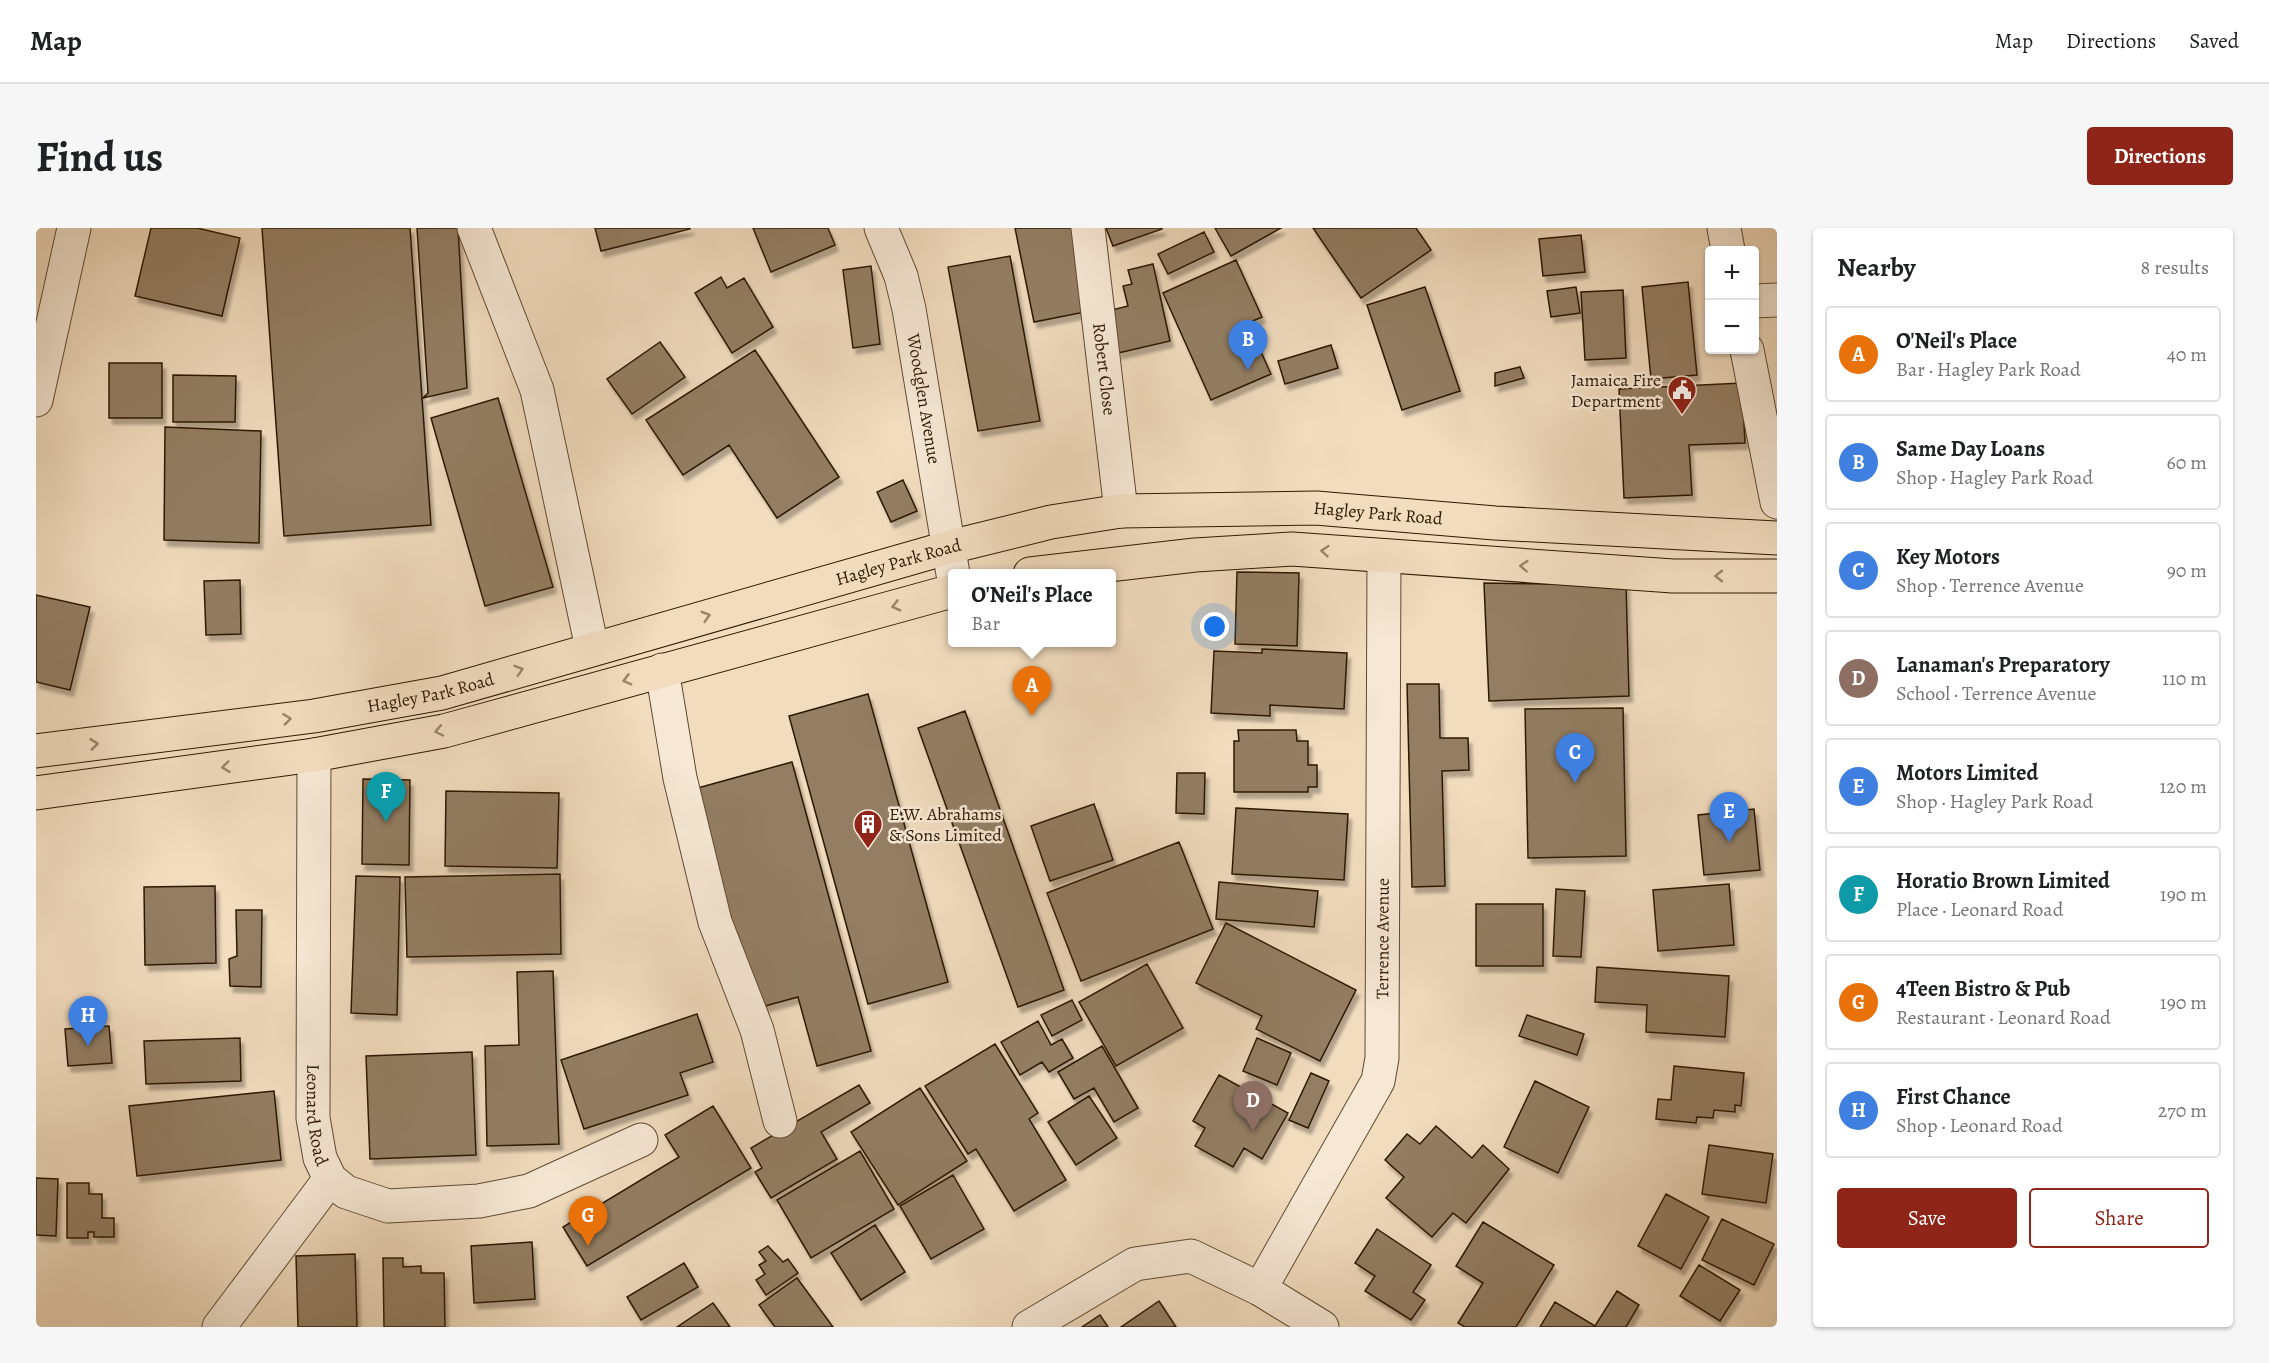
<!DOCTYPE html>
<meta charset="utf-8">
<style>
:root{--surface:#fff;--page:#f6f6f6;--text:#202124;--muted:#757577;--line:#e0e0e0;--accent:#8f2418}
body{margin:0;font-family:Alegreya,serif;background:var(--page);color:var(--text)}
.controls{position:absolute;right:18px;top:18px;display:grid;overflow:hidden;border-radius:6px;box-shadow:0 2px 4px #0004}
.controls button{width:54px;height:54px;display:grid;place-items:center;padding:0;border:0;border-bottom:2px solid var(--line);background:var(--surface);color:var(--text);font:30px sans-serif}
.you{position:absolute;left:1179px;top:399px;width:21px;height:21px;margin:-15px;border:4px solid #fff;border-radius:50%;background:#1a73e8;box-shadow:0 0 0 9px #1a73e833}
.badge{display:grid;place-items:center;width:39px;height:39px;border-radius:50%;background:var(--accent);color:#fff;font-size:20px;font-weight:700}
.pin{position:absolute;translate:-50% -50px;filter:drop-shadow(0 2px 3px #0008)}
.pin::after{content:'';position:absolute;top:32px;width:21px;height:18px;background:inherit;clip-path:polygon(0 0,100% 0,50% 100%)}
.popup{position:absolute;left:912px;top:341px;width:168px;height:78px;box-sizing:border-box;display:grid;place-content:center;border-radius:6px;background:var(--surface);filter:drop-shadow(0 2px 4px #0005);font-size:20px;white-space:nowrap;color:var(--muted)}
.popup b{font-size:22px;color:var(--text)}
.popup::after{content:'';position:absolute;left:50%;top:100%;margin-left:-12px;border:12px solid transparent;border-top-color:var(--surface)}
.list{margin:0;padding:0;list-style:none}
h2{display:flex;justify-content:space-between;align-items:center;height:78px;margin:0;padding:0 24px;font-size:26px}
h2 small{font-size:20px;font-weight:400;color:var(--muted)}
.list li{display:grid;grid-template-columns:39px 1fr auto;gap:18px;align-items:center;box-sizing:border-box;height:96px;margin:0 12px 12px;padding:0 12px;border:2px solid var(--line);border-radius:6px}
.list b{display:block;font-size:22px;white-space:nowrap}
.list p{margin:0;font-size:20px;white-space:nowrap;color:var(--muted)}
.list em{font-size:20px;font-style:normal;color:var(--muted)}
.actions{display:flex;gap:12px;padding:18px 24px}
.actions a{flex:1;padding:14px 0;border:2px solid var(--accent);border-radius:6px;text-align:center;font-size:21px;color:var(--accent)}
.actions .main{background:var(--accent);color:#fff}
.map{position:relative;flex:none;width:1741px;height:1099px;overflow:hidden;border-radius:6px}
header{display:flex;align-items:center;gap:36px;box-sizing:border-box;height:84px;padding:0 30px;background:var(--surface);border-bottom:2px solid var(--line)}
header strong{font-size:28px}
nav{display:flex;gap:33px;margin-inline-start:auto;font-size:21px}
.intro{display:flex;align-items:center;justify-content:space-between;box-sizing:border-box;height:144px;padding:0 36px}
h1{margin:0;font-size:42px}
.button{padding:15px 27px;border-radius:6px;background:var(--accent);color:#fff;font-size:21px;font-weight:700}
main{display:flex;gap:36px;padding:0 36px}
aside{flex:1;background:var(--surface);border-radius:6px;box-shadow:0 2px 4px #0004}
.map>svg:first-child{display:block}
</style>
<header>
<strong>Map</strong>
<nav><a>Map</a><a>Directions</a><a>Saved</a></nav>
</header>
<div class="intro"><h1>Find us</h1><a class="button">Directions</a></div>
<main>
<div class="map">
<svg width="1741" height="1099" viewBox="0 0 1741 1099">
<defs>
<filter id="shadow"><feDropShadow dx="3.5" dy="6" stdDeviation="1.5" flood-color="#0004"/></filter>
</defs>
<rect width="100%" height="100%" fill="#f1dcbe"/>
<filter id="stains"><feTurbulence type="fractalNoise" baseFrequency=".00333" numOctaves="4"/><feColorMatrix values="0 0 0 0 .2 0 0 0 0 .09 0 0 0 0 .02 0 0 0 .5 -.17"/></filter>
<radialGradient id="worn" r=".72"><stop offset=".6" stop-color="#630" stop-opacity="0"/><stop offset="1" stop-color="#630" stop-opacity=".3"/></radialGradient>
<path fill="#937e63" stroke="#2e1901" stroke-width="1.5" filter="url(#shadow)" d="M115 0H161L204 10 186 88 99 68Z
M226 0H374L395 297 248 308Z
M381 0H422L431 160 387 170 392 165Z
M559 0H654V1L565 23Z
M717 0H792L799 17 735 44Z
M979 0H1038L1054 83 998 94Z
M1070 0H1126V1L1077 18Z
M1179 0H1245L1195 28Z
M1277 0H1380L1395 22 1325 70Z
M1168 4 1178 24 1132 46 1122 26Z
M1545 7 1549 44 1507 48 1503 11Z
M974 28 1004 193 942 203 912 39Z
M1200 32 1226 89 1212 95 1235 146 1175 172 1127 65Z
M1117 36 1134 113 1082 125 1072 83 1092 78 1087 58 1096 56 1092 42Z
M835 38 844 116 817 120 807 42Z
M685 49 691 60 708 50 737 99 696 125 659 65Z
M1652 54 1661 147 1615 151 1606 59Z
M1389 59 1424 163 1366 182 1331 77Z
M1540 59 1544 85 1515 89 1511 63Z
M1587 62 1590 130 1549 132 1545 64Z
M624 114 649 149 596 186 571 151Z
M1295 117 1302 140 1249 156 1242 133Z
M719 122 803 249 741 290 693 217 647 247 610 192Z
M73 135H126V190H73Z
M1484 139 1488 150 1459 158V145Z
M137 147 200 148 199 194H137Z
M1706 155 1709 215 1653 217 1656 267 1588 270 1583 161Z
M462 170 517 359 449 378 395 190Z
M129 199 225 203 223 315 128 312Z
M867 252 881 283 855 294 841 264Z
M1201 344 1263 345 1261 418 1199 416Z
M204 352 205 406 170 407 168 353Z
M1448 355 1590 357 1593 468 1453 473Z
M0 367 54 379 34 462 0 454Z
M1226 421 1311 425 1308 481 1234 477V488L1175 485 1178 423 1226 425Z
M1371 456H1403L1404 510H1432L1433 542 1406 543 1409 658 1376 659Z
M832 466 912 754 832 776 753 488Z
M1587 480 1590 628 1492 630 1489 481Z
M929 483 1028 762 982 779 882 500Z
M1202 502H1260L1261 513H1272V537H1281V559H1272V564H1198V513H1203Z
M756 534 835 823 781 838 762 769 718 781 658 561Z
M1141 545H1169L1168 586 1140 585Z
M327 551 374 552 373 637 326 636Z
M410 563 523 565 521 640 409 638Z
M1058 576 1077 632 1014 653 995 598Z
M1200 580 1312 586 1308 652 1196 646Z
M1718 581 1724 642 1668 647 1662 587Z
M1143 614 1177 701 1045 753 1011 665Z
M524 646 525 726 371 729 369 649Z
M320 648 364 649 361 787 315 785Z
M1183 654 1282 663 1278 699 1180 691Z
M1693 656 1698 717 1622 723 1617 662Z
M179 658 180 735 109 737 108 659Z
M1520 661 1549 663 1545 729 1517 728Z
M1440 676H1507V738H1440Z
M200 682H226L225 759 194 758 193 731 201 728Z
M1190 695 1320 762 1284 833 1220 801 1226 788 1160 755Z
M1111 736 1147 800 1080 838 1043 774Z
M1561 739 1693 748 1689 809 1610 804 1611 777 1559 774Z
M517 743 523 916 451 918 449 818 483 817 481 744Z
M1036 772 1046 792 1016 808 1005 787Z
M661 786 677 834 644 845 652 867 548 901 525 832Z
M1491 787 1548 806 1541 827 1483 808Z
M1002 793 1015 817 1026 811 1037 830 1013 844 1006 834 984 847 965 814Z
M73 798 76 835 32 838 29 801Z
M204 810 205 853 110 856 108 813Z
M1221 810 1255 825 1241 857 1207 843Z
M959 816 1002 885 993 891 1030 952 978 983 940 921 932 926 889 858Z
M1066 818 1102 880 1078 894 1058 860 1038 871 1022 844Z
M436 824 440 927 334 931 330 828Z
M1638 838 1708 845 1705 878 1699 877V884L1678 882 1677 890 1661 889 1660 895 1620 891 1622 871 1635 872Z
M1275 845 1293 853 1272 900 1253 892Z
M1183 847 1252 885 1226 931 1208 920 1197 939 1159 918 1169 900 1157 893Z
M1499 853 1553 879 1522 945 1468 919Z
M823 857 834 875 785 904 801 931 735 970 719 944 726 940 715 920Z
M884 860 931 933 862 977 815 904Z
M238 863 245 932 101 948 93 878Z
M1053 868 1081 910 1040 937 1012 894Z
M677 878 715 940 551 1038 527 999 643 929 629 907Z
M1400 898 1436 930 1447 917 1473 941 1430 995 1417 985 1396 1009 1350 970 1368 949 1349 932 1371 906 1384 916Z
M1673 917 1737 926 1730 975 1666 966Z
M824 923 858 981 775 1030 741 972Z
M917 947 948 1001 895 1031 864 978Z
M0 950 22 951 20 1008 0 1007Z
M31 955H53V966H66V990H78V1009H58V1004H52V1010H31Z
M1630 966 1673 989 1645 1041 1602 1018Z
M1686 991 1738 1016 1718 1057 1666 1032Z
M1447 994 1518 1037 1480 1099H1429L1422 1095 1447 1055 1420 1038Z
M839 997 869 1044 825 1072 795 1025Z
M1341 1001 1395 1037 1377 1064 1389 1072 1375 1092 1329 1063 1339 1048 1319 1035Z
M496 1014 499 1071 438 1075 435 1018Z
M732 1018 747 1034 752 1031 762 1045 730 1067 720 1052 729 1046 723 1037 730 1033 723 1024Z
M319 1026 321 1099H262L260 1028Z
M347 1030H367V1039L385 1038V1045H408L409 1099H348Z
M648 1035 662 1059 605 1092 591 1069Z
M1663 1037 1704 1062 1684 1093 1644 1068Z
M761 1050 797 1099H739L723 1077Z
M1581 1063 1603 1077 1590 1099H1504L1519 1074 1559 1098Z
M1123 1073 1140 1099H1085Z
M677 1075 694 1099H641Z
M1064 1087 1072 1099H1046Z"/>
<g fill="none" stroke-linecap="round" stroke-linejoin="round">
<g stroke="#5f4a30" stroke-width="35">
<g id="minor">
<path d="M438 0 501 162 556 420"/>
<path id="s1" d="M845 0 865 48 873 81 917 346"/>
<path id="s2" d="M1052 0 1085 283"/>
<path d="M1688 0 1692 22"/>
<path d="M1718 73 1741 72"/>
<path d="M1711 122 1741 274"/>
<path d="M0 172 38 0"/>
<path d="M626 442 644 550 679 694 721 802 744 893"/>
<path id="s3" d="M278 527 277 890 284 930 294 951 310 964 352 978 443 973 493 963 605 912"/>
<path id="s4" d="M1224 1061 1342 853 1346 830 1348 328"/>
<path d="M183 1099 294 951"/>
<path d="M993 1099 1099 1036 1155 1028 1224 1061 1286 1099"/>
</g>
</g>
<g stroke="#2e1901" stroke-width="35">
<g id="major">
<path d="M994 346 1159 327 1256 321 1637 348H1741"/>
<path id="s5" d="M0 523 278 488 406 465 914 319 1015 294 1085 283 1280 280 1459 295 1741 310"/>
<path d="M0 565 278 527 408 503 916 363"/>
</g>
</g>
<use href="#minor" stroke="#f6e8d5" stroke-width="33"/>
<use href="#major" stroke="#f1dcbe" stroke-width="33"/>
</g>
<defs><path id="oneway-chevron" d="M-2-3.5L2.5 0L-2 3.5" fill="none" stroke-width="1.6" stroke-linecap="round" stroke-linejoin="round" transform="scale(1.5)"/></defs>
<g stroke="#998469">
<use href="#oneway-chevron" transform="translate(1289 323) rotate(-175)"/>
<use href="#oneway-chevron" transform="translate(1488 338) rotate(-176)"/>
<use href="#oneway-chevron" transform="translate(1683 348) rotate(180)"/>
<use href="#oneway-chevron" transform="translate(860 378) rotate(165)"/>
<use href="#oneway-chevron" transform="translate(670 388) rotate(-16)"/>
<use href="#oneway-chevron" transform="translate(483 442) rotate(-17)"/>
<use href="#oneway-chevron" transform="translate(591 452) rotate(165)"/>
<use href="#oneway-chevron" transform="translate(251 491) rotate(-8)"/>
<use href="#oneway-chevron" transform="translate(403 503) rotate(168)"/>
<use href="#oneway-chevron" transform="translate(58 516) rotate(-7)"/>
<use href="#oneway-chevron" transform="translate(190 539) rotate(173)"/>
</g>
<defs>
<g id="civic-pin" transform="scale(1.5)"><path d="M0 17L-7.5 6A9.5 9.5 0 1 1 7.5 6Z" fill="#8f2418" stroke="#f6e8d5"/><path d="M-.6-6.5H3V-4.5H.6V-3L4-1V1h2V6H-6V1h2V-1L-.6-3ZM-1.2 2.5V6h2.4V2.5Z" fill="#fff"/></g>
<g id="building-pin" transform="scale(1.5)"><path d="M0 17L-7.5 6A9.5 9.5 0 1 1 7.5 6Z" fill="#8f2418" stroke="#f6e8d5"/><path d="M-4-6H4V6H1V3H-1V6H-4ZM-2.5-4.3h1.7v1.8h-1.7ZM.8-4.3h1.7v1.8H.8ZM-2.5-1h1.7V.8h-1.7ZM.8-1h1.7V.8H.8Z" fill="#fff"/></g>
</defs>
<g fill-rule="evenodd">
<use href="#civic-pin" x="1646" y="162"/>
<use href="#building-pin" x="832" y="596"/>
</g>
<g text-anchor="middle" stroke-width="5" stroke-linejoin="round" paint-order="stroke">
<g font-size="18" fill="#2e1901" stroke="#f6e8d5">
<text dy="6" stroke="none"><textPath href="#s2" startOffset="142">Robert Close</textPath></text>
<text dy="6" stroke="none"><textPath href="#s1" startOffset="177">Woodglen Avenue</textPath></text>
<text dy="6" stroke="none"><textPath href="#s5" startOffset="1371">Hagley Park Road</textPath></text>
<text dy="6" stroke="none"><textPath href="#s5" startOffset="885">Hagley Park Road</textPath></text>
<text dy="6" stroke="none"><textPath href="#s5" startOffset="399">Hagley Park Road</textPath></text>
<text dy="6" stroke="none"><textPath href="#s4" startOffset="382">Terrence Avenue</textPath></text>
<text dy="6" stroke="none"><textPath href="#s3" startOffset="360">Leonard Road</textPath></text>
</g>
<g font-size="18" fill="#2e1901" stroke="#f6e8d5" text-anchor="end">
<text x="1625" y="158">Jamaica Fire<tspan x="1625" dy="21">Department</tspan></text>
<text x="853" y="592" text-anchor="start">E.W. Abrahams<tspan x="853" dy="21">&amp; Sons Limited</tspan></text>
</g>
</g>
<rect width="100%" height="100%" filter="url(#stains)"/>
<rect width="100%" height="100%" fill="url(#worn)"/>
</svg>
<div class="controls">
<button>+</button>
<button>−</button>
</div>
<div class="you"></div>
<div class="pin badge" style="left:996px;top:488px;background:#e8710a">A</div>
<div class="popup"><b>O'Neil's Place</b>Bar</div>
<div class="pin badge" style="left:1212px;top:142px;background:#3f7fe0">B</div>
<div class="pin badge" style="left:1539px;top:555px;background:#3f7fe0">C</div>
<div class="pin badge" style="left:1217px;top:903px;background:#8d6e63">D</div>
<div class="pin badge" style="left:1693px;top:614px;background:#3f7fe0">E</div>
<div class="pin badge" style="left:350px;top:594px;background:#0f9aa8">F</div>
<div class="pin badge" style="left:552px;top:1018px;background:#e8710a">G</div>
<div class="pin badge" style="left:52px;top:818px;background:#3f7fe0">H</div>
</div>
<aside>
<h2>Nearby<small>8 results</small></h2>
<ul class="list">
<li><span class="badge" style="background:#e8710a">A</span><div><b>O'Neil's Place</b><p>Bar · Hagley Park Road</p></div><em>40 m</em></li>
<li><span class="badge" style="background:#3f7fe0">B</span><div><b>Same Day Loans</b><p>Shop · Hagley Park Road</p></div><em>60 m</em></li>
<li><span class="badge" style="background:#3f7fe0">C</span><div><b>Key Motors</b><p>Shop · Terrence Avenue</p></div><em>90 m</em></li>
<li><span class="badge" style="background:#8d6e63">D</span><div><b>Lanaman's Preparatory</b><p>School · Terrence Avenue</p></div><em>110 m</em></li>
<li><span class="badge" style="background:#3f7fe0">E</span><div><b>Motors Limited</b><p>Shop · Hagley Park Road</p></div><em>120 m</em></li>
<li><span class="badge" style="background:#0f9aa8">F</span><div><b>Horatio Brown Limited</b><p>Place · Leonard Road</p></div><em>190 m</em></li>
<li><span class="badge" style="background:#e8710a">G</span><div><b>4Teen Bistro &amp; Pub</b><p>Restaurant · Leonard Road</p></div><em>190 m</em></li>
<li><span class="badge" style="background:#3f7fe0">H</span><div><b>First Chance</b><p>Shop · Leonard Road</p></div><em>270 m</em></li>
</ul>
<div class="actions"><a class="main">Save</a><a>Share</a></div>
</aside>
</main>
